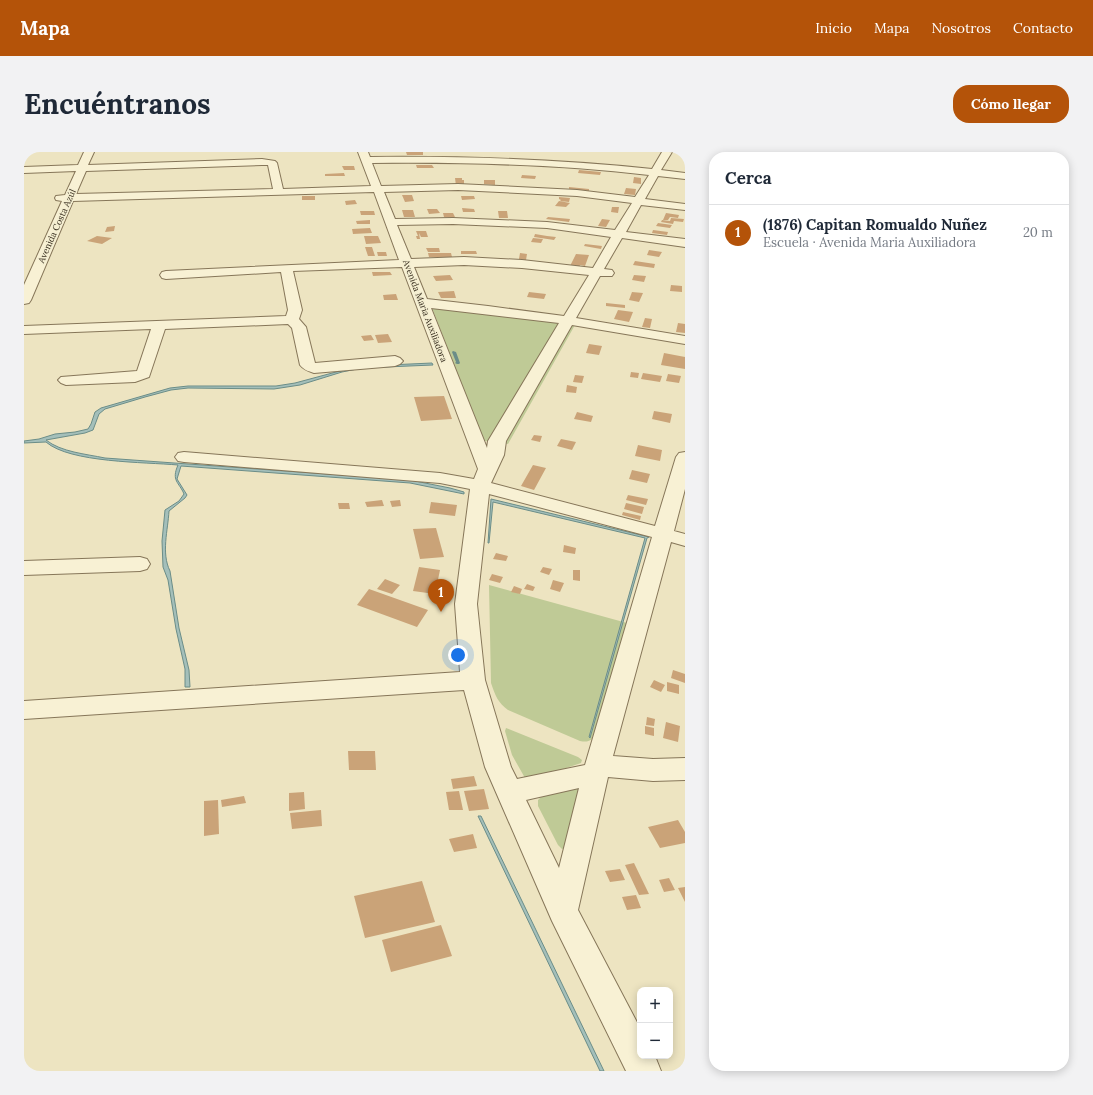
<!DOCTYPE html>
<html lang="es">
<meta charset="utf-8">
<style>
:root{--surface:#fff;--page:#f2f2f3;--text:#1f2937;--muted:#747a83;--line:#e0e1e3;--accent:#b45309}
body{margin:0;font-family:Lora,serif;background:var(--page);color:var(--text)}
.controls{position:absolute;right:12px;bottom:12px;display:grid;overflow:hidden;border-radius:8px;box-shadow:0 2px 10px #0003}
.controls button{width:36px;height:36px;display:grid;place-items:center;padding:0;border:0;border-bottom:1px solid var(--line);background:var(--surface);color:var(--text);font:20px sans-serif}
.you{position:absolute;left:434px;top:503px;width:14px;height:14px;margin:-10px;border:3px solid #fff;border-radius:50%;background:#1a73e8;box-shadow:0 0 0 6px #1a73e833}
.badge{display:grid;place-items:center;width:26px;height:26px;border-radius:50%;background:var(--accent);color:#fff;font-size:13px;font-weight:700}
.pin{position:absolute;translate:-50% -33px;filter:drop-shadow(0 1px 2px #0008)}
.pin::after{content:'';position:absolute;top:21px;width:14px;height:12px;background:inherit;clip-path:polygon(0 0,100% 0,50% 100%)}
.list{margin:0;padding:0;list-style:none}
h2{display:flex;justify-content:space-between;align-items:center;height:52px;margin:0;padding:0 16px;font-size:17px}
h2 small{font-size:13px;font-weight:400;color:var(--muted)}
.list li{display:grid;grid-template-columns:26px 1fr auto;gap:12px;align-items:center;box-sizing:border-box;height:56px;padding:0 16px;border-top:1px solid var(--line)}
.list b{display:block;font-size:15px;white-space:nowrap}
.list p{margin:0;font-size:13px;white-space:nowrap;color:var(--muted)}
.list em{font-size:13px;font-style:normal;color:var(--muted)}
.map{position:relative;flex:none;width:661px;height:919px;overflow:hidden;border-radius:16px}
header{display:flex;align-items:center;gap:24px;box-sizing:border-box;height:56px;padding:0 20px;background:var(--accent);color:#fff}
header strong{font-size:19px}
nav{display:flex;gap:22px;margin-inline-start:auto;font-size:14px}
.intro{display:flex;align-items:center;justify-content:space-between;box-sizing:border-box;height:96px;padding:0 24px}
h1{margin:0;font-size:28px}
.button{padding:10px 18px;border-radius:16px;background:var(--accent);color:#fff;font-size:14px;font-weight:700}
main{display:flex;gap:24px;padding:0 24px}
aside{flex:1;background:var(--surface);border-radius:16px;box-shadow:0 2px 10px #0003}
.map>svg:first-child{display:block}
</style>
<header>
<strong>Mapa</strong>
<nav><a>Inicio</a><a>Mapa</a><a>Nosotros</a><a>Contacto</a></nav>
</header>
<div class="intro"><h1>Encuéntranos</h1><a class="button">Cómo llegar</a></div>
<main>
<div class="map">
<svg width="661" height="919" viewBox="0 0 661 919">
<rect width="100%" height="100%" fill="#ede4c1"/>
<path fill="#bfca96" d="M408 156 536 170 464 289H461L459 287Z
M546 173H551L484 292 479 291Z
M465 433 603 471 568 587C564 590 561 590 556 589L484 558C474 551 471 543 467 531Z
M482 576 554 605 558 608 557 611 510 627 501 626 488 603 481 579Z
M554 633 556 635 542 696 538 697 534 693 514 654V648L517 645Z"/>
<path fill="#a4bfba" stroke="#6b8d88" d="M408 211 409 213 338 216 318 220 276 233 250 237 164 236 147 238 121 245 81 257 75 262 69 278 61 281 22 288C37 300 62 302 81 306L386 328 426 336 440 340V342L386 331 157 314 153 327 163 343 161 346 145 359C144 378 137 401 146 419L155 476 165 518 166 535H161V517L152 477 144 428 139 415 138 389 141 358 155 349 160 342C155 330 147 329 154 313 121 310 46 311 22 290L0 291V289L15 287 31 282 51 280 64 277 67 272 71 260 77 256 146 236 164 234H252L271 231 312 220 342 214Z
M467 347 625 385 623 386 566 586 565 585 621 386 469 350 465 391H464Z
M454 664H457L580 919H576Z"/>
<g fill="none" stroke-linecap="round" stroke-linejoin="round">
<path fill="#6b8d88" fill-rule="evenodd" d="M429 199 432 200 436 211 435 212H433L431 211 432 210 428 200Z"/>
</g>
<path fill="#caa378" d="M382 0H399V3H383Z
M392 13H408L410 16H393Z
M318 14H330L331 18H320Z
M555 18 577 20 576 23 554 21Z
M320 21 321 24H301V22Z
M498 23 512 24 511 27 497 26Z
M610 25 617 26V32L609 31Z
M431 26H438V28H440V34H432Z
M460 28H471V33L460 32Z
M545 35 565 37V39L545 37Z
M602 36 612 37 611 43 600 42Z
M378 43H388L390 49 381 50Z
M278 44H291V48H278Z
M437 44H450L451 47 438 48Z
M535 45 546 46 545 50 536 49 537 48 535 47Z
M331 48 333 52 322 53 321 49Z
M535 49 546 51 542 55 531 54Z
M588 55H595L594 61 587 60Z
M438 56 450 57 451 60H439Z
M403 57H413L416 61 405 62Z
M378 58H389L391 65H380Z
M336 59H350L351 63H337Z
M474 59H483L484 66H475Z
M419 61H429L431 65H420Z
M642 61 655 63 654 66 646 65 644 68H639Z
M524 65 546 67 545 70 522 67Z
M647 66 660 67 659 70 650 69 649 72 637 70 638 68 646 69Z
M578 67 586 68 582 75 574 74Z
M346 68V72H333L332 69Z
M634 71 648 73 646 76 632 74Z
M91 74 90 79 81 80 83 75Z
M346 76 348 81 329 82 328 77Z
M629 78 644 80 643 83 628 81Z
M392 79H402L404 85H397L395 81 396 87H393L392 84H394Z
M511 82 523 84 532 85 530 88 510 85Z
M73 84 88 86 78 92 63 89Z
M340 84H354L357 91 342 92Z
M509 86 519 87 517 91 507 90Z
M561 92 578 94 577 97 560 94Z
M341 95H348L351 104H344Z
M402 96H415L416 100H404Z
M625 98 638 100 635 105 623 103Z
M437 99H452L453 102H437Z
M353 100H362L363 104H354Z
M404 101H427L428 105H405Z
M496 101 503 102 502 108 495 107Z
M552 102 565 103 561 114 556 113 555 116 546 114Z
M611 109 631 112 630 116 609 113Z
M348 120H366L368 123 349 124Z
M426 123 429 128 412 129 409 124Z
M610 123 622 124 620 130 608 128Z
M647 133 658 134V140L646 139Z
M430 139 432 146H417L414 140Z
M505 140 522 142 520 147 503 145Z
M608 140 619 141 615 150 605 148Z
M372 142 374 148H360L359 143Z
M582 151 601 153V156L582 154Z
M594 158 609 160 605 170 590 167Z
M621 166 628 167 626 176 618 175Z
M654 171 661 172V181L652 180Z
M364 182 368 190 354 191 351 183Z
M347 183 350 188 340 189 337 184Z
M565 192 578 194 575 203 562 201Z
M640 201 661 205V217L637 213Z
M607 220 615 221 614 226 606 225Z
M619 221 638 224 636 230 617 227Z
M644 222 657 224 655 231 642 229Z
M551 223 560 224 558 231 549 230Z
M543 233 553 235 552 241 542 240Z
M420 244 428 267 397 269 390 245Z
M630 259 648 262 646 271 628 267Z
M553 260 569 264 567 270 550 267Z
M510 283 518 284 516 290 507 288Z
M537 287 552 290 548 298 533 294Z
M614 293 638 298 636 309 611 304Z
M509 313 522 316 510 338 497 334Z
M608 318 626 322 623 331 605 327Z
M604 343 624 347 622 353 602 348Z
M358 348 360 354 343 355 341 350Z
M376 348 377 354 368 355 366 349Z
M407 350 433 353 431 364 405 361Z
M314 351H325L326 357H315Z
M602 351 620 355 618 362 600 357Z
M599 360 617 364 616 368 598 363Z
M412 376 420 405 396 407 389 377Z
M540 393 552 396 551 402 539 400Z
M472 401 484 404 482 409 469 407Z
M395 415 416 418 411 442 389 439Z
M519 415 528 417 525 423 516 420Z
M549 418H556V429L549 428Z
M468 422 479 425 476 431 465 428Z
M361 427 376 433 368 442 353 437Z
M529 428 540 431 536 440 526 437Z
M503 432 511 435 509 439 500 437Z
M490 434 498 437 496 442 487 440Z
M345 437 404 458 393 475 333 453Z
M649 518 661 522V531L647 526Z
M630 528 641 533 637 540 626 535Z
M643 530 655 533V542L643 539Z
M623 565 631 567 630 574 622 573Z
M642 570 656 574 654 590 639 586Z
M621 574 630 576V584L621 582Z
M324 599H351L352 618H325Z
M450 624 453 634 429 637 427 627Z
M460 637 465 657 445 659 440 639Z
M435 639 439 658H425L422 640Z
M280 640 281 657 265 659V641Z
M220 644 222 651 198 655 197 648Z
M194 648 195 682 180 684V649Z
M297 658 298 674 268 677 266 661Z
M654 668 661 680V691L636 696 624 675Z
M449 682 453 696 430 700 425 687Z
M610 711 625 742 615 743 601 713Z
M596 717 601 728 586 730 581 719Z
M645 726 651 738 640 740 635 728Z
M398 729 411 770 341 786 330 744Z
M661 735V750L654 736Z
M612 743 617 756 603 758 598 745Z
M417 773 428 804 367 820 358 788Z"/>
<g fill="none" stroke-linecap="round" stroke-linejoin="round">
<g stroke="#867659" stroke-width="2">
<path id="minor" d="M60 0H70L64 13 238 7 251 9 253 11 259 37 347 34 334 0H344L346 5C440 4 534 7 628 17L638 0H648L637 18 661 21V27L634 24 621 47 661 52V58L617 53 602 80 661 87V95L598 86 580 117 588 118 590 121 588 124H576L552 166 661 184V192L548 173 482 289 480 303 467 331 631 374 652 305 655 301 661 300V337L650 379 661 382V394L647 390 589 604 629 607 661 606V628L629 629 584 625 554 758 616 876V904H631L637 919H602L528 769 461 615 440 538 0 567V549L436 520 431 452 446 337 416 331 160 310 154 309 151 305 154 301 160 300 416 321 450 327 454 317 378 115 269 119 278 158 275 167 282 175 291 211 371 204 376 206 379 209 376 212 371 214 290 221C284 219 280 218 276 213L268 176 264 172 141 177 125 225 111 230 42 233 37 231 34 228 37 225 113 219 127 177 0 182V174L262 164 264 158 257 120 142 127 138 126 136 123 138 120 142 119 375 108 350 40 49 49 7 148 5 151 0 152V133L38 49 32 48 31 46 32 44 41 43 52 19 0 21V15L54 13ZM348 11C440 10 533 12 625 23L611 45 553 38 434 32 357 34ZM238 13H244L249 37 52 42 62 19ZM434 38 553 44 608 51 591 78 523 70 429 66 371 67 360 40ZM429 72 523 76 587 85 569 116 498 108 440 105 387 107 373 73ZM440 113 498 116 565 123 540 164 464 154 403 147 390 115ZM407 156 535 171 464 289 463 296ZM465 342 628 385 561 613 493 627 487 615 461 528 453 452ZM555 636 535 716 502 648Z
M116 405 123 407 126 412 123 417 116 419 0 423V409Z"/>
</g>
<use href="#minor" fill="#f8f1d4" fill-rule="evenodd"/>
</g>
<g text-anchor="middle" stroke-width="3" stroke-linejoin="round" paint-order="stroke">
<g font-size="9" fill="#362c1d" stroke="#f4eed1">
<text transform="translate(33 74) rotate(-66)" y="3">Avenida Costa Azúl</text>
<text transform="translate(401 159) rotate(69)" y="3">Avenida Maria Auxiliadora</text>
</g>
</g>
</svg>
<div class="controls">
<button>+</button>
<button>−</button>
</div>
<div class="you"></div>
<div class="pin badge" style="left:417px;top:460px">1</div>
</div>
<aside>
<h2>Cerca<small></small></h2>
<ul class="list">
<li><span class="badge">1</span><div><b>(1876) Capitan Romualdo Nuñez</b><p>Escuela · Avenida Maria Auxiliadora</p></div><em>20 m</em></li>
</ul>
</aside>
</main>
